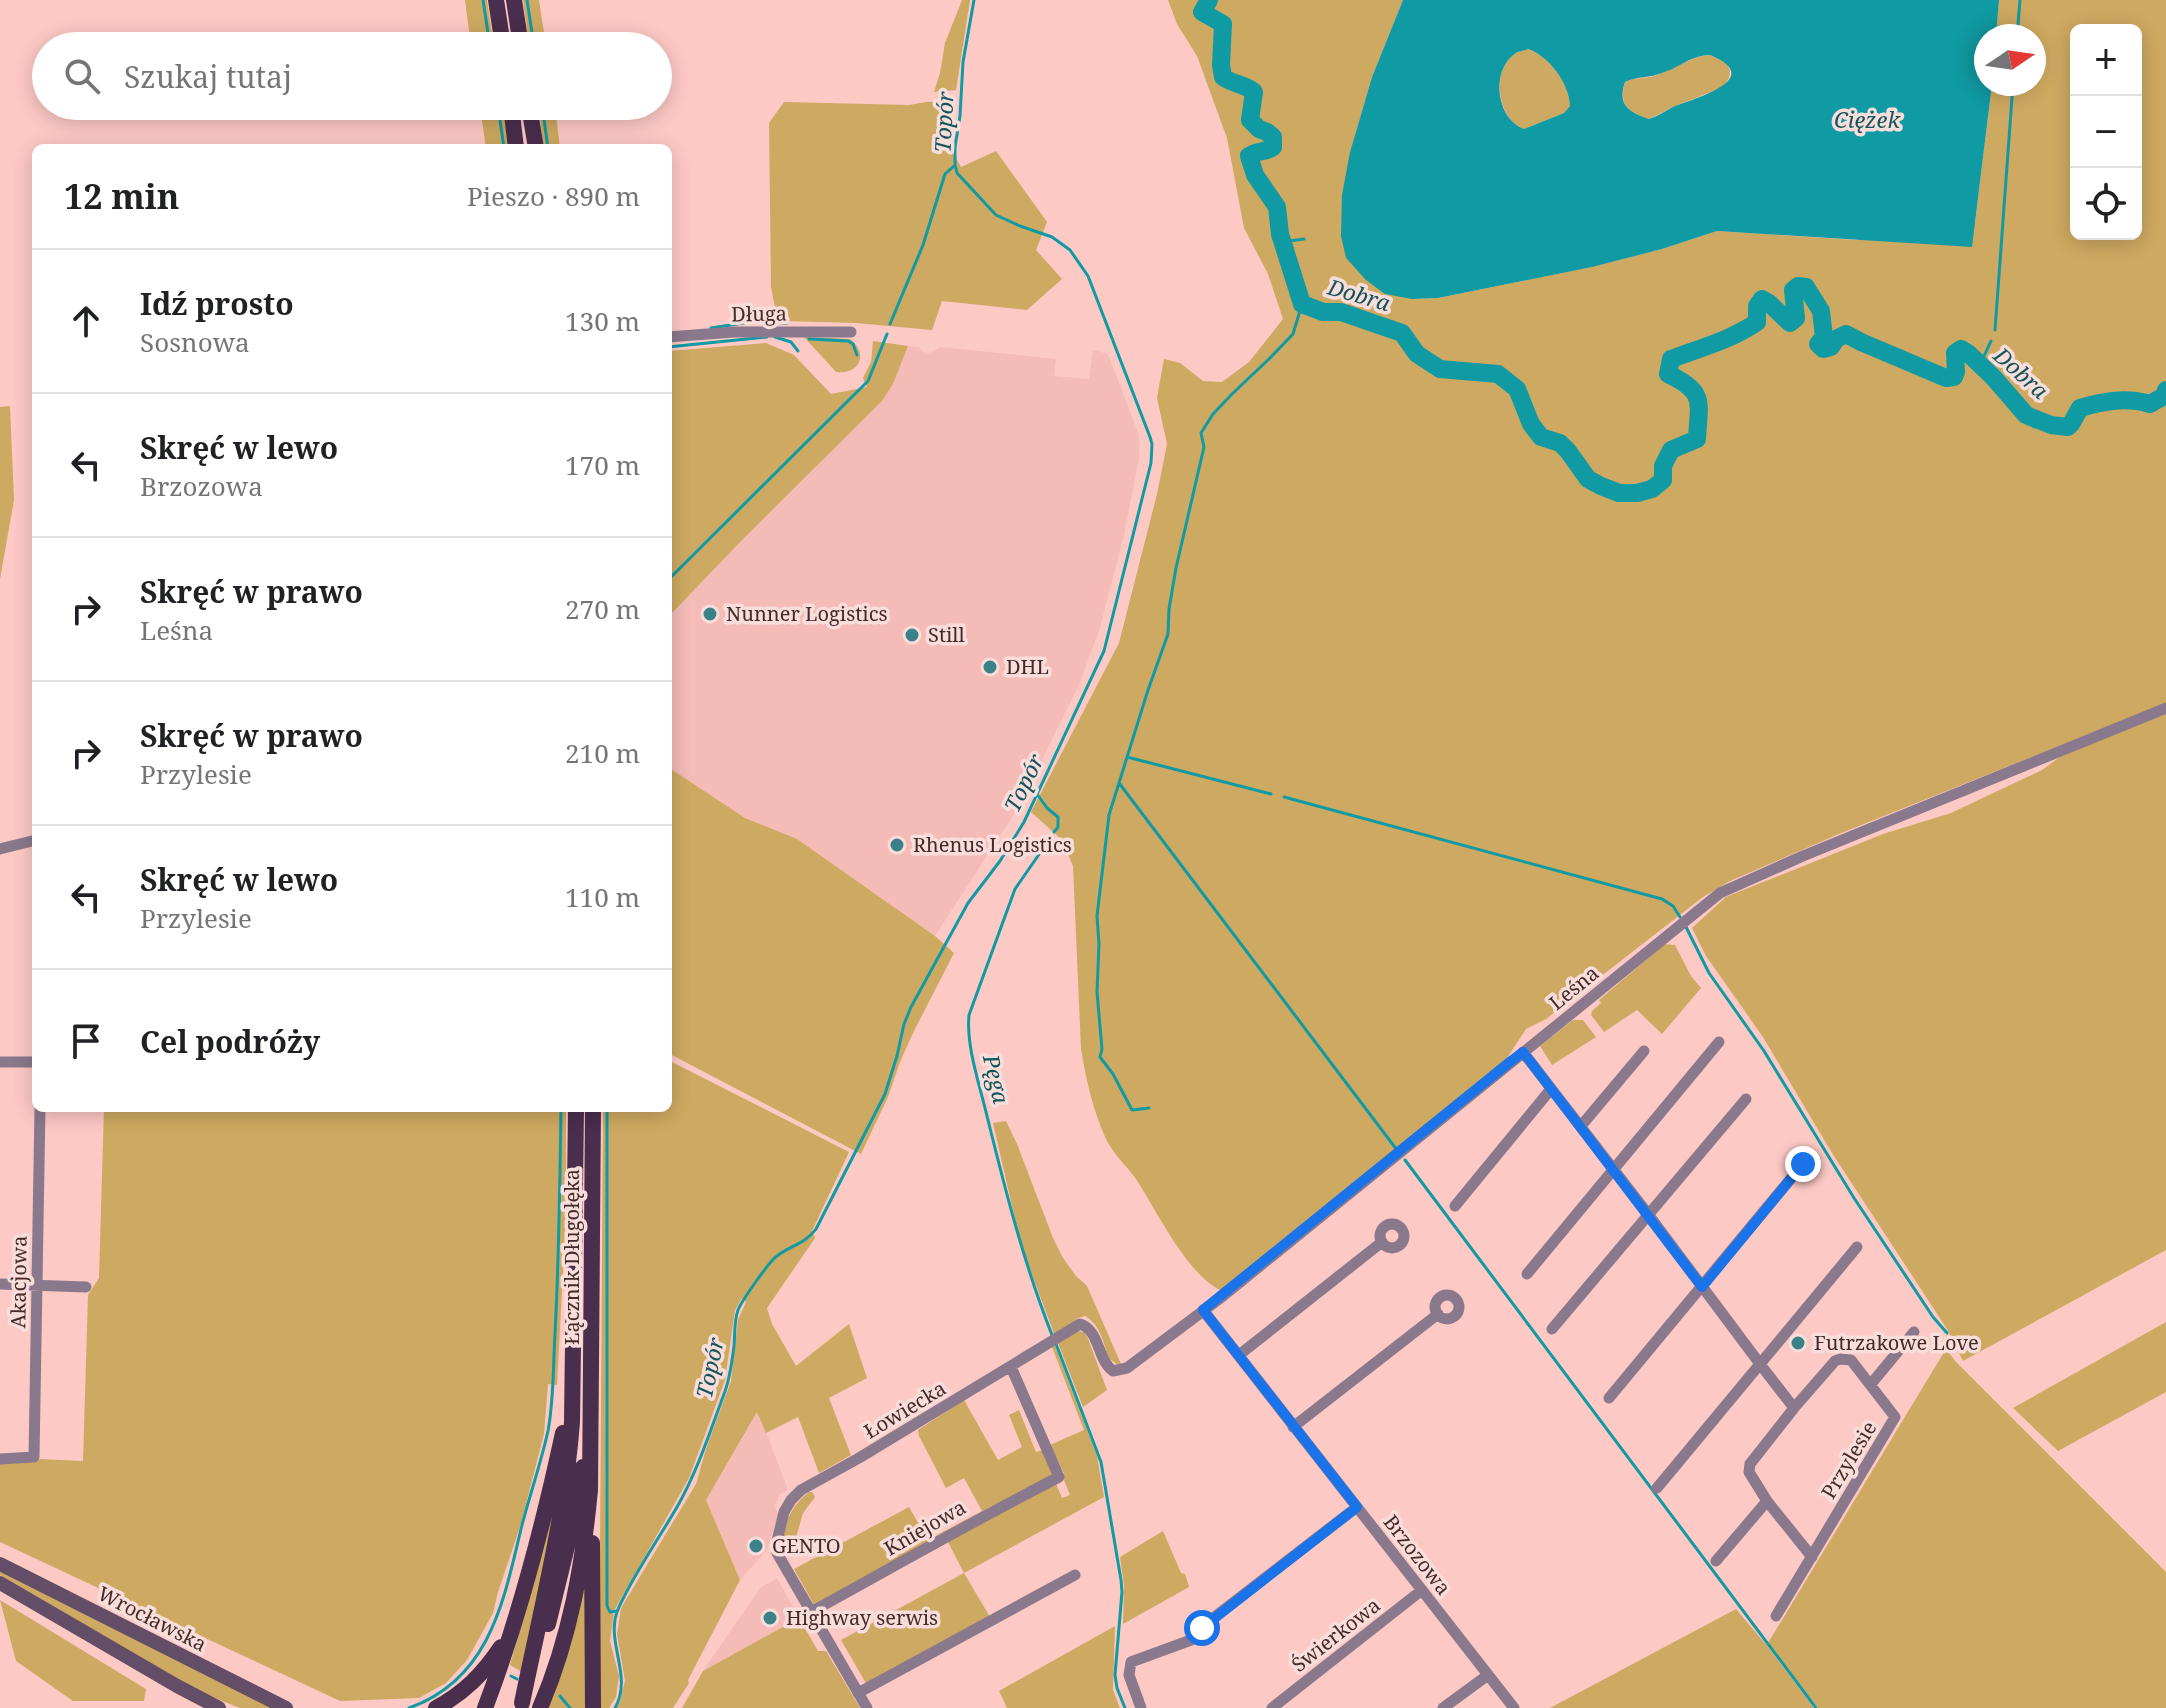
<!DOCTYPE html>
<html lang="pl">
<meta charset="utf-8">
<style>
:root{--surface:#fff;--page:#f2f2f2;--text:#202124;--muted:#757577;--line:#e0e0e0}
body{margin:0;font-family:"Noto Serif",serif;background:var(--page);color:var(--text)}
.controls{position:absolute;right:24px;top:24px;display:grid;overflow:hidden;border-radius:12px;box-shadow:0 4px 20px #0003}
.controls button{width:72px;height:72px;display:grid;place-items:center;padding:0;border:0;border-bottom:2px solid var(--line);background:var(--surface);color:var(--text);font:40px sans-serif}
.compass{position:absolute;left:1974px;top:24px;width:72px;height:72px;border-radius:50%;background:var(--surface);box-shadow:0 4px 20px #0003;rotate:77deg}
.stop{position:absolute;width:24px;height:24px;margin:-18px;border:6px solid #1a73e8;border-radius:50%;background:#fff}
.stop.end{background:#1a73e8;border-color:#fff;box-shadow:0 2px 8px #0008}
.list{margin:0;padding:0;list-style:none}
h2{display:flex;justify-content:space-between;align-items:center;height:104px;margin:0;padding:0 32px;font-size:34px}
h2 small{font-size:26px;font-weight:400;color:var(--muted)}
.list li{display:grid;grid-template-columns:52px 1fr auto;gap:24px;align-items:center;box-sizing:border-box;height:144px;padding:0 32px;border-top:2px solid var(--line)}
.list b{display:block;font-size:30px;white-space:nowrap}
.list p{margin:0;font-size:26px;white-space:nowrap;color:var(--muted)}
.list em{font-size:26px;font-style:normal;color:var(--muted)}
.icon{flex:none;width:44px;height:44px;fill:none;stroke:currentColor;stroke-width:2;stroke-linecap:round;stroke-linejoin:round}
.map{position:relative;flex:none;width:2166px;height:1708px;overflow:hidden}
.search{position:absolute;background:var(--surface);box-shadow:0 4px 20px #0003;left:32px;top:32px;width:640px;height:88px;display:flex;align-items:center;gap:20px;box-sizing:border-box;padding:0 28px;border-radius:44px;color:var(--muted);font-size:30px}
.panel{position:absolute;background:var(--surface);box-shadow:0 4px 20px #0003;left:32px;top:144px;width:640px;height:968px;border-radius:12px}
.map>svg:first-child{display:block}
</style>
<div class="map">
<svg width="2166" height="1708" viewBox="0 0 2166 1708">
<rect width="100%" height="100%" fill="#fdc9c5"/>
<path fill="#f4bbb7" d="M908 346 919 347 923 352 929 353 941 347 1056 359 1054 376 1089 379 1093 350 1108 354 1139 435V459L1124 535 1100 628 1079 685 1018 808 935 936 797 839 745 818 668 767V620L672 613 744 538 882 401 893 384Z
M758 1411 788 1490 780 1494 775 1506 778 1515 767 1550 740 1580 706 1500Z
M777 1578 799 1618 703 1671 760 1588Z"/>
<path fill="#cea961" fill-rule="evenodd" d="M465 0H487L494 46H471Z
M523 0H539L546 46H529Z
M962 0H970L956 90 934 92 940 73 945 43Z
M1168 0H1403L1372 77 1350 152 1412 299 1438 298 1591 267 1662 249 1717 231 1855 240 1975 223 1992 84H2034V36H1996L1999 0H2166V703L1839 834 1730 881 1703 897 1546 1019 1526 1029 1507 1058 1438 1116 1222 1291C1187 1275 1157 1211 1136 1179 1126 1165 1114 1155 1106 1139 1093 1111 1086 1079 1081 1049L1073 866 1062 840 1031 812 1119 643 1157 494 1167 444 1157 398 1164 359 1180 363 1203 381 1222 382 1249 362 1283 319 1268 274 1244 228 1227 138 1197 56 1177 24ZM2076 30H2136V234H2076Z
M1528 49C1550 57 1569 83 1570 106L1564 113 1524 129C1497 119 1490 70 1516 53 1516 52 1528 49 1528 49Z
M1710 55 1726 63 1730 70 1729 78 1723 87 1673 107 1649 119C1629 112 1618 105 1625 82 1634 77 1640 79 1650 77 1672 72 1687 57 1710 55Z
M954 101 952 151 961 167 996 151 1047 222 1036 250 1062 279 1027 310 942 301 932 330 856 323 783 321 776 313 771 287 769 123 784 102 909 105 926 102Z
M480 106H503L509 148H486Z
M538 106H555L560 148H544Z
M804 337 850 339C869 353 860 375 836 372Z
M873 341 908 346 893 384 882 401 744 538 672 613 668 620V351L766 343 794 355 831 394 867 387 863 378 871 362Z
M10 406 14 500 0 579V407Z
M2166 711V1250L1963 1361 1947 1329 1832 1153 1763 1037 1706 956 1692 928 1726 897 1883 834 1951 813 2042 770 2060 757Z
M668 767 745 818 797 839 935 936 954 953 913 1033 900 1062 888 1097 861 1154 668 1053Z
M1665 944 1675 945 1691 976 1701 988 1662 1034 1637 1010 1604 1032 1591 1015 1592 1011 1601 1003 1599 1000Z
M1573 1020H1583L1596 1037 1552 1065 1540 1046Z
M668 1060 849 1152 812 1231 815 1238 767 1308 772 1324 796 1366 849 1324 867 1378 829 1398 851 1455 819 1473 798 1417 766 1433 757 1412 706 1500 740 1580 688 1680 689 1683 673 1708H616L620 1702 625 1681 617 1634 621 1608 696 1484 706 1449 731 1381 738 1320 746 1302 742 1298 735 1310 725 1380 689 1478 614 1611 610 1641 619 1676 616 1697 609 1708H599L603 1108H668Z
M104 1108H566V1216L557 1385 548 1384 544 1434 520 1527 498 1592 493 1613 467 1660 446 1683 419 1698 340 1701 0 1542V1464L40 1459 83 1461 88 1295 99 1278Z
M1006 1121 1017 1144 1053 1238 1063 1258 1076 1276 1087 1286 1121 1364H1117L1108 1358C1104 1342 1100 1325 1085 1316L1078 1318 1055 1336 1021 1245 993 1123Z
M2166 1322V1392L2058 1451 2013 1408Z
M1076 1331 1084 1332 1087 1336 1107 1390 1083 1407 1058 1343Z
M1055 1346 1097 1456 1104 1497 964 1573 990 1617 867 1685 841 1640 964 1573 948 1542 818 1612 794 1569 909 1507 928 1540 982 1511 964 1478 946 1488 919 1436 918 1430 964 1400 998 1460 1022 1447 1009 1415 1019 1410 1036 1452 1042 1450 1062 1498 1070 1495 1064 1480V1473L1050 1445 1084 1430 1052 1347Z
M1946 1349 1956 1362 2166 1572V1708H1818L1768 1643Z
M562 1476 522 1672 510 1665Z
M809 1492H812L815 1497 803 1513 792 1551H783C778 1530 792 1505 809 1492Z
M1163 1531 1181 1573 1185 1574 1189 1587 1123 1624 1124 1586 1120 1557Z
M0 1571 272 1708H240L202 1693 0 1575Z
M586 1572 587 1708H545Z
M0 1600 146 1689 144 1701H73L16 1661Z
M1736 1609 1768 1647 1814 1708H1550Z
M799 1618 818 1651H826L860 1708H682L703 1671Z
M1115 1626 1113 1690 1120 1708H1007L999 1691Z"/>
<path fill="#109aa3" fill-rule="evenodd" d="M1403 0H1999L1996 36H1986V84H1992L1972 247 1717 231 1662 249 1592 267 1438 298 1412 299 1385 294 1366 280 1346 258 1341 236 1342 195 1350 152 1372 77ZM1528 49C1549 56 1569 83 1570 106L1564 113 1524 129C1496 119 1490 70 1516 53 1517 52 1527 50 1528 49ZM1710 55C1768 79 1692 99 1673 107 1665 111 1658 116 1649 119 1629 112 1617 105 1625 82 1637 76 1650 78 1662 73 1681 67 1689 56 1710 55Z"/>
<g fill="none" stroke-linecap="round" stroke-linejoin="round">
<path stroke="#109aa3" stroke-width="3" d="M483 0 490 46
M527 0 534 46
M2017 36 2020 0
M498 106 504 148
M542 106 548 148
M1282 242 1304 239
M890 324 923 245 945 174 954 166
M711 328 750 322 787 323
M1995 330 2013 84
M775 337 791 342 798 351
M809 339 848 341 853 344 857 355
M668 347 767 337
M1980 365 1991 341
M2034 427 2038 420
M668 580 868 381 887 334
M1127 757 1271 794
M1119 783 1397 1150
M1037 794 1047 808 1058 817V827L1054 832
M1284 797 1662 899 1673 906 1680 917
M1049 840 1015 889 969 1015C966 1045 979 1083 986 1112 1005 1189 1023 1261 1052 1335
M1686 927 1709 973 1764 1051 1854 1198 1933 1317 1947 1333
M607 1108V1606L610 1612 617 1611
M1149 1108 1132 1110 1113 1074 1100 1057 1102 1049 1097 992 1099 944 1097 916 1109 815 1148 690 1168 634 1169 609 1176 568 1204 447 1201 433 1213 414 1232 394 1270 358 1293 334 1302 304
M1405 1160 1816 1708
M1056 1344 1101 1462 1121 1580 1122 1592 1115 1675 1117 1688 1125 1708
M511 1676 517 1679
M560 1696 570 1708
M409 1708C491 1679 504 1599 522 1525 530 1494 541 1463 548 1431 554 1399 553 1366 555 1334 559 1259 560 1183 561 1108
M615 1708C634 1675 603 1640 619 1607 635 1572 658 1540 677 1507 697 1472 710 1432 724 1394 730 1379 732 1362 734 1346 735 1335 734 1321 738 1310 741 1302 770 1260 777 1256 790 1246 806 1243 816 1229L885 1094 897 1056 904 1024 911 1007 968 903 1000 861 1024 822 1104 651 1151 463 1152 444 1150 437 1088 276 1070 250 1052 237 1020 226 996 215 957 173 955 165V147L960 116 963 62 974 0"/>
<path stroke="#109aa3" stroke-width="18" d="M1209 0 1202 12 1223 24 1221 65 1223 77C1232 84 1245 84 1254 92L1250 120 1259 129 1267 132 1273 137V147C1265 153 1257 150 1249 156L1255 175 1277 207 1280 234 1302 304 1323 312H1341L1402 333 1417 354 1440 369 1498 374 1517 389 1531 424 1541 437 1560 443 1568 451 1588 479 1601 486 1619 493H1637L1652 489 1663 480V466L1671 450 1697 439C1699 401 1706 392 1668 374L1671 359C1700 348 1731 340 1757 322V306L1762 299 1769 303 1790 323 1796 318 1793 290 1798 286 1806 287 1821 311 1824 337 1818 344 1823 349 1831 347 1836 339 1846 334 1861 342 1946 378 1954 377 1956 372 1955 353 1961 349 1969 354 1994 378 2026 415 2051 425 2068 427 2071 424 2080 408C2104 401 2126 397 2150 404L2164 396 2166 390"/>
<path stroke="#8a798c" stroke-width="11" d="M668 337 734 332H851
M0 849 36 840
M1523 1052 1648 1214 1760 1364 1857 1247
M0 1062H36
M1581 1126 1644 1051
M1455 1206 1551 1089
M1380 1236a12 12 0 1 1 24 0a12 12 0 1 1-24 0Z
M1527 1274 1719 1042
M0 1284 86 1287
M1435 1307a12 12 0 1 1 24 0a12 12 0 1 1-24 0Z
M1203 1310 1514 1708
M1552 1329 1746 1099
M1239 1355 1382 1242
M1871 1384 1914 1332
M1609 1398 1803 1164
M1794 1408 1750 1464 1749 1472 1767 1501 1812 1557
M1293 1427 1438 1314
M0 1459 34 1457 40 1108
M1657 1488 1760 1364 1794 1408 1835 1361 1840 1359 1851 1360 1895 1417 1776 1616
M1716 1561 1767 1501
M811 1612C893 1567 975 1520 1059 1477L1011 1367
M858 1693 1075 1575
M867 1708 777 1553 776 1545 784 1512 791 1500 801 1490 859 1458 1080 1324C1100 1330 1097 1360 1113 1371L1127 1368 1223 1296 1720 893 1803 856 2166 708
M1141 1708 1129 1675 1131 1662 1191 1640 1198 1635 1208 1622 1357 1507
M1272 1708 1422 1590
M1443 1708 1488 1675"/>
<path stroke="#644d67" stroke-width="14" d="M0 1564 286 1708
M0 1583 177 1686 219 1708"/>
<path stroke="#4a2e4d" stroke-width="16" d="M496 0 503 46
M514 0 521 46
M511 106 516 148
M529 106 536 148
M592 1543 593 1708
M548 1624 572 1526 583 1467
M522 1703C541 1610 565 1517 572 1422L576 1108
M436 1708C464 1693 483 1674 501 1647
M485 1708C519 1619 543 1526 563 1433
M540 1708C570 1638 583 1565 590 1490L593 1108"/>
</g>
<g fill="none" stroke-linecap="round" stroke-linejoin="round">
<path stroke="#1a73e8" stroke-width="10" d="M1202 1628 1357 1507 1203 1310 1511 1061 1523 1052 1702 1287 1803 1164"/>
</g>
<g fill="#3a8288" stroke="#f8dddb" stroke-width="3">
<circle cx="710" cy="614" r="8"/>
<circle cx="912" cy="635" r="8"/>
<circle cx="990" cy="667" r="8"/>
<circle cx="897" cy="845" r="8"/>
<circle cx="1798" cy="1343" r="8"/>
<circle cx="756" cy="1546" r="8"/>
<circle cx="770" cy="1618" r="8"/>
</g>
<g text-anchor="middle" stroke-width="7" stroke-linejoin="round" paint-order="stroke">
<g font-size="20" fill="#442b2a" stroke="#f8dddb">
<text transform="translate(759 314) rotate(-1)" y="7">Długa</text>
<text transform="translate(1574 988) rotate(-39)" y="7">Leśna</text>
<text transform="translate(572 1257) rotate(-90)" y="7">Łącznik Długołęka</text>
<text transform="translate(19 1282) rotate(-89)" y="7">Akacjowa</text>
<text transform="translate(905 1410) rotate(-31)" y="7">Łowiecka</text>
<text transform="translate(1849 1460) rotate(-59)" y="7">Przylesie</text>
<text transform="translate(925 1528) rotate(-30)" y="7">Kniejowa</text>
<text transform="translate(1417 1555) rotate(52)" y="7">Brzozowa</text>
<text transform="translate(152 1619) rotate(27)" y="7">Wrocławska</text>
<text transform="translate(1336 1635) rotate(-38)" y="7">Świerkowa</text>
</g>
<g font-size="20" fill="#442b2a" stroke="#f8dddb" text-anchor="start">
<text x="726" y="621">Nunner Logistics</text>
<text x="928" y="642">Still</text>
<text x="1006" y="674">DHL</text>
<text x="913" y="852">Rhenus Logistics</text>
<text x="1814" y="1350">Futrzakowe Love</text>
<text x="772" y="1553">GENTO</text>
<text x="786" y="1625">Highway serwis</text>
</g>
<g font-size="22" font-style="italic" fill="#11555a" stroke="#f8dddb">
<text x="1867" y="128">Ciężek</text>
<text transform="translate(944 122) rotate(-87)" y="8">Topór</text>
<text transform="translate(1359 295) rotate(16)" y="8">Dobra</text>
<text transform="translate(2021 373) rotate(42)" y="8">Dobra</text>
<text transform="translate(1024 783) rotate(-64)" y="8">Topór</text>
<text transform="translate(996 1079) rotate(77)" y="8">Pęga</text>
<text transform="translate(710 1368) rotate(-78)" y="8">Topór</text>
</g>
</g>
</svg>
<div class="controls">
<button>+</button>
<button>−</button>
<button><svg class="icon" aria-label="locate" viewBox="0 0 24 24"><circle cx="12" cy="12" r="6"/><path d="M12 2v4M12 18v4M2 12h4M18 12h4"/></svg></button>
</div>
<svg class="compass" viewBox="-18 -18 36 36"><path d="M0-13l5 13h-10z" fill="#e53935"/><path d="M0 13l5-13h-10z" fill="#757577"/></svg>
<div class="stop" style="left:1202px;top:1628px"></div>
<div class="stop end" style="left:1803px;top:1164px"></div>
<div class="search"><svg class="icon" aria-label="search" viewBox="0 0 24 24"><circle cx="10" cy="10" r="6"/><path d="M15 15l6 6"/></svg>Szukaj tutaj</div>
<section class="panel">
<h2>12 min<small>Pieszo · 890 m</small></h2>
<ul class="list">
<li><svg class="icon" aria-label="ahead" viewBox="0 0 24 24"><path d="M12 20V5M6 11l6-6 6 6"/></svg><div><b>Idź prosto</b><p>Sosnowa</p></div><em>130 m</em></li>
<li><svg class="icon" aria-label="left" viewBox="0 0 24 24"><path d="M17 20v-9H6M10 6l-5 5 5 5"/></svg><div><b>Skręć w lewo</b><p>Brzozowa</p></div><em>170 m</em></li>
<li><svg class="icon" aria-label="right" viewBox="0 0 24 24"><path d="M7 20v-9h11M14 6l5 5-5 5"/></svg><div><b>Skręć w prawo</b><p>Leśna</p></div><em>270 m</em></li>
<li><svg class="icon" aria-label="right" viewBox="0 0 24 24"><path d="M7 20v-9h11M14 6l5 5-5 5"/></svg><div><b>Skręć w prawo</b><p>Przylesie</p></div><em>210 m</em></li>
<li><svg class="icon" aria-label="left" viewBox="0 0 24 24"><path d="M17 20v-9H6M10 6l-5 5 5 5"/></svg><div><b>Skręć w lewo</b><p>Przylesie</p></div><em>110 m</em></li>
<li><svg class="icon" aria-label="arrive" viewBox="0 0 24 24"><path d="M6 21V4h12l-3 4 3 4H6"/></svg><div><b>Cel podróży</b></div></li>
</ul>
</section>
</div>
